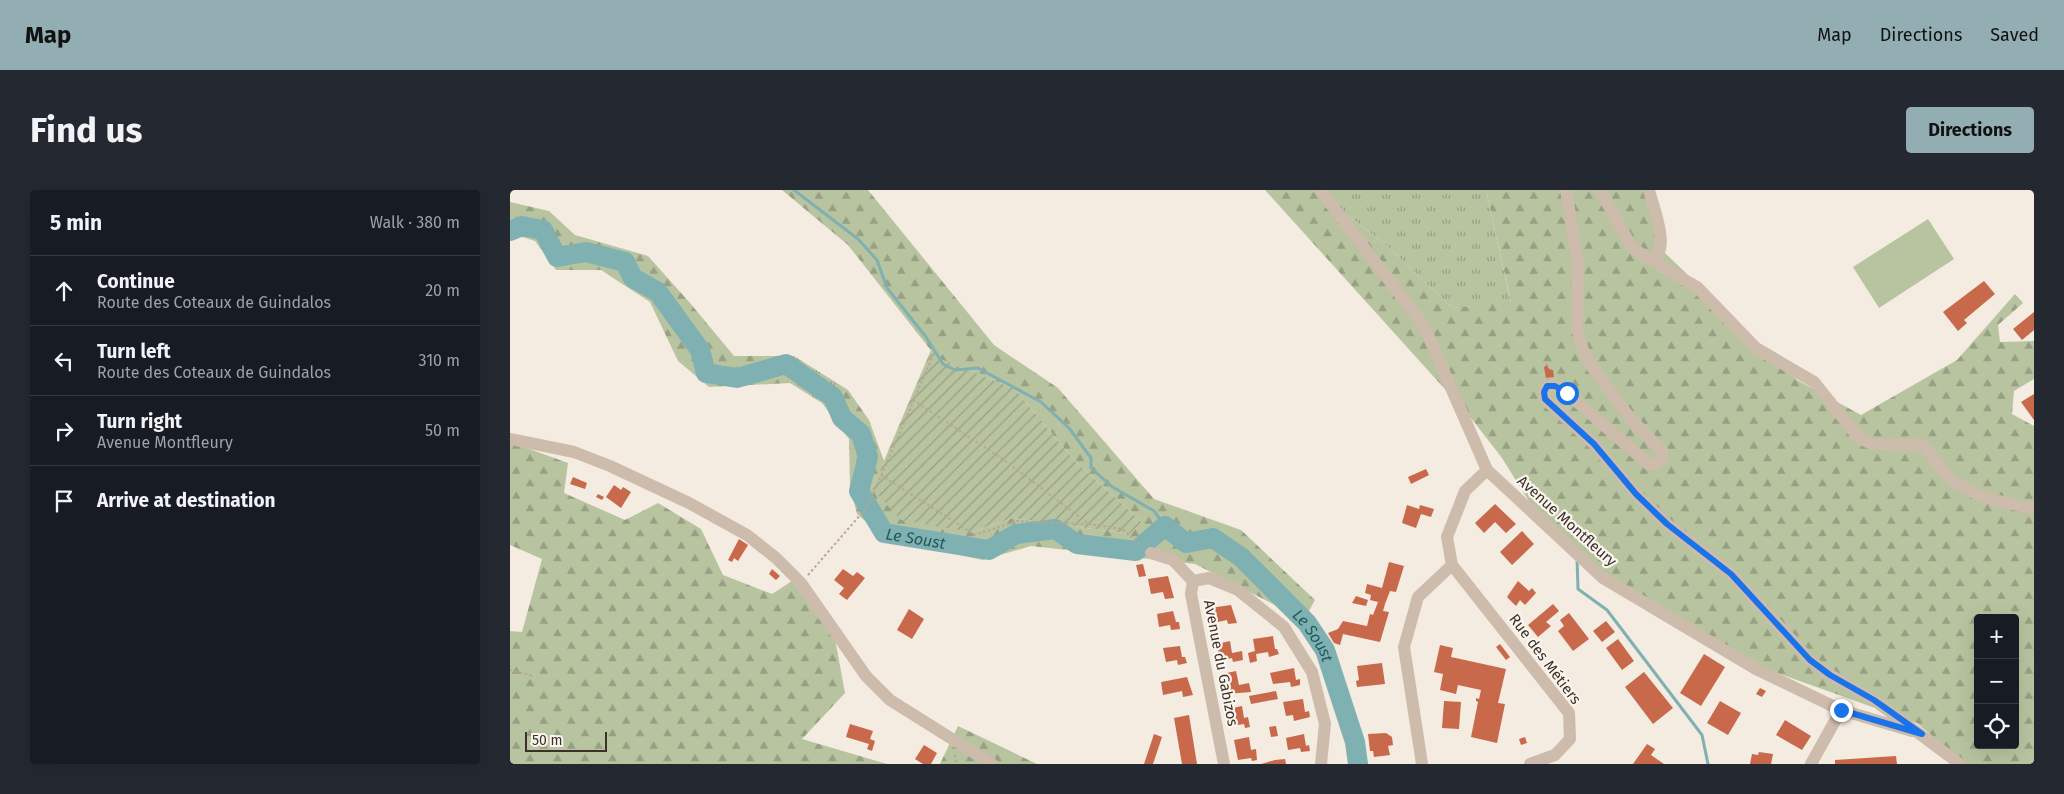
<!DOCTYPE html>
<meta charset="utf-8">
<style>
:root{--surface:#171b24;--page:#242831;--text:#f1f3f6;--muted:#9ea1a6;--line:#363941;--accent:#92aeb2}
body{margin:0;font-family:"Fira Sans",sans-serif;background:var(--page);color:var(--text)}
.controls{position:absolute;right:15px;bottom:15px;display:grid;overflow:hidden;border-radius:5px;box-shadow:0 5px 20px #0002}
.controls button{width:45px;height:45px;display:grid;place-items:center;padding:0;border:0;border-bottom:1px solid var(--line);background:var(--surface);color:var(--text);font:25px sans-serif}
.scale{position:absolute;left:15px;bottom:12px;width:82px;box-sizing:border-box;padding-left:5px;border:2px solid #3b302b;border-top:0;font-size:14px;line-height:18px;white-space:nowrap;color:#3b302b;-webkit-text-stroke:4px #fbf5ee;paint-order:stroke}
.stop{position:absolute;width:15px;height:15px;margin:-11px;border:4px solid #1a73e8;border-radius:50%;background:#fff}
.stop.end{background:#1a73e8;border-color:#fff;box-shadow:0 1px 5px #0008}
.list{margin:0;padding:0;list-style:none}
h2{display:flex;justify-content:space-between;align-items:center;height:65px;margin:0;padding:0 20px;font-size:21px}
h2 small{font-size:16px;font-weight:400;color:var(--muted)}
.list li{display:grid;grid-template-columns:32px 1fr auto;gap:15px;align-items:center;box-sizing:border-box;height:70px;padding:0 20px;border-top:1px solid var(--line)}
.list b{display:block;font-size:19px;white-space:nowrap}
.list p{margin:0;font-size:16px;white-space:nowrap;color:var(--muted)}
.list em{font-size:16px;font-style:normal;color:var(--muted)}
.icon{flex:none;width:28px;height:28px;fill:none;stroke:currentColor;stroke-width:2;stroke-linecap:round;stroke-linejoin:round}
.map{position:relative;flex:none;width:1524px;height:574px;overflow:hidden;border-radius:5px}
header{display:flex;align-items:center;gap:30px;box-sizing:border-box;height:70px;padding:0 25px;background:var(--accent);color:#111}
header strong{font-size:24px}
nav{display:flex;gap:28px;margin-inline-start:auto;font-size:18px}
.intro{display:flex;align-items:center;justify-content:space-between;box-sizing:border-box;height:120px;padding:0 30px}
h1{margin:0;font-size:35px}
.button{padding:12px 22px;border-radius:5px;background:var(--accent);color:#111;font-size:18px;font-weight:700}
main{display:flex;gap:30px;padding:0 30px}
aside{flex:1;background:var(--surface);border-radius:5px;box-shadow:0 5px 20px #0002}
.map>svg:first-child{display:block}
</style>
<header>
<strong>Map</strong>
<nav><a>Map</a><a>Directions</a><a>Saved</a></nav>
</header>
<div class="intro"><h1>Find us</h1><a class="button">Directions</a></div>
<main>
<aside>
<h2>5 min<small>Walk · 380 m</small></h2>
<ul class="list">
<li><svg class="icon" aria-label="ahead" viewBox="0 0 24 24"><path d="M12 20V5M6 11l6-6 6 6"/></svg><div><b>Continue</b><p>Route des Coteaux de Guindalos</p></div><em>20 m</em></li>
<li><svg class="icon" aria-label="left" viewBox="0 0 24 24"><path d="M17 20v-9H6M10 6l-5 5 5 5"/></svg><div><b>Turn left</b><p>Route des Coteaux de Guindalos</p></div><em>310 m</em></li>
<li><svg class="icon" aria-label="right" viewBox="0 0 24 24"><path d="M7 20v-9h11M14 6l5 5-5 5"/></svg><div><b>Turn right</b><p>Avenue Montfleury</p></div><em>50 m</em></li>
<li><svg class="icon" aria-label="arrive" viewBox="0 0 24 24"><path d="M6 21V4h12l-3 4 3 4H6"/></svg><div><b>Arrive at destination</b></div></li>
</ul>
</aside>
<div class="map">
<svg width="1524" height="574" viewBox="0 0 1524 574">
<defs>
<pattern id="grass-tufts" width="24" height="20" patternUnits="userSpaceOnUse" patternTransform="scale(1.25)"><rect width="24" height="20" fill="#b8c4a0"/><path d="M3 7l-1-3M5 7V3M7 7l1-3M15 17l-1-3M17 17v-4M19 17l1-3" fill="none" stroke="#97a083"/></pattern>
<pattern id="forest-firs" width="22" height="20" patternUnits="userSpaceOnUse" patternTransform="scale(1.25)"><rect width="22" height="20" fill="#b8c4a0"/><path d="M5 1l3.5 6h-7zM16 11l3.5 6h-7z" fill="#97a083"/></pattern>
<pattern id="garden-furrows" width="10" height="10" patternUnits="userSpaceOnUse" patternTransform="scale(1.25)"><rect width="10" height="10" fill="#b8c4a0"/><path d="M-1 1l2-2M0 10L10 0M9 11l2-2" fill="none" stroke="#97a083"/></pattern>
</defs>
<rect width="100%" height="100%" fill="#f4ebe1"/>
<path fill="url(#grass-tufts)" d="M805 0H976L1001 113 942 118 877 56Z
M284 166 338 200 312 213 280 193Z"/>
<path fill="url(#forest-firs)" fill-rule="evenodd" d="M272 0H358L484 155 548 198 644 309 731 340 805 410 794 430 685 374 521 356 473 370 376 349 347 324 340 296 339 249 312 213 338 200 359 230 374 271 362 299 461 342 503 328 620 344 632 332 565 271 505 199 427 168 338 55Z
M755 0H805L877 56 942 118 1001 112 976 0H1138L1153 61 1287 190 1351 225 1447 170 1505 104 1513 113 1488 135 1490 152 1524 151V189L1504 201 1502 224 1524 236V574H1455L1407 533 1259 480 1093 385 1032 332 992 268 961 228ZM1468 428H1505V555H1468Z
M0 12 39 21 65 45 138 66 180 113 224 166H284L280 193 199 197 168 171 140 112 91 80H46L25 51 0 43Z
M0 252 58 273 54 303 115 330 148 313 191 339 213 385 262 404 282 391 325 449 335 503 292 549 377 574H0V441L12 442 32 369 0 355Z
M448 536 527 574H430Z"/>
<path fill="url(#garden-furrows)" d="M421 160 428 168 505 199 565 271 632 332 620 344 503 328 461 342 391 330 362 299Z"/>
<path fill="#b8c4a0" d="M1418 29 1444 69 1369 118 1343 77Z"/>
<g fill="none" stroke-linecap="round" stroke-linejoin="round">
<path stroke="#7fb0b2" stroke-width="3" d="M284 0 348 49 367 70 377 98 416 147 433 174 445 180 468 178 531 212 559 238 581 268V278L601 296 644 321 655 336
M1067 368 1068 399 1097 420 1192 545 1198 574"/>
<path stroke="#7fb0b2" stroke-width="20" id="s1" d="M0 41 12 36 33 40 47 67 76 62 115 72 123 88 148 102 190 160 196 183 227 188 276 174 323 207 332 228 351 244 358 267 349 301 374 343 479 360 506 344 545 339 567 354 626 361 655 336 676 353 703 348 731 367 797 433 815 460 845 552 848 574"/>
</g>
<path fill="#c8694b" d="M1474 91 1485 104 1454 130 1457 133 1448 141 1433 122Z
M1524 122V140L1512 150 1503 139Z
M1036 173 1039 179 1043 180 1044 187 1036 188 1034 177 1036 176Z
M1524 204V230L1511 212Z
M916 279 919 285 901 294 898 287Z
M63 287 77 293 75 299 60 294Z
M104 295 111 300 113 297 121 302 111 318 96 307Z
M88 304 94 307 92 310 86 307Z
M985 314 1006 334 996 343 985 332 974 343 965 333Z
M897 315 909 319 910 315 924 319 921 327 911 324 906 338 892 333Z
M1012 341 1024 354 1002 375 990 362Z
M229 349 238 355 228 371 224 368 222 372 218 370Z
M879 372 894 376 886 402 880 401 875 414 873 421 879 422 870 452 833 444 830 455 824 453 818 443 828 439 833 431 857 436 860 424 863 425 868 412 860 410 861 405 855 403 857 394 872 398Z
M633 374 636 386 629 387 626 375Z
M262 379 270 386 266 390 259 384Z
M333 379 343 386 347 382 355 388 337 410 329 404 334 398 324 390Z
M658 386 664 408 655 409 653 402 641 404 638 389Z
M1008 391 1019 401 1022 398 1026 403 1015 415 1010 410 1006 416 997 407Z
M846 406 858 410 856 416 842 413Z
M1043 414 1049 421 1036 432 1041 436 1028 447 1018 435Z
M721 415 727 433 718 434 717 430 703 433 700 418Z
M399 419 414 429 402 449 387 440Z
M663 421 666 432H669L670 439 661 440 660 435 649 437 647 424Z
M1059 423 1079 449 1063 461 1048 441 1054 436 1050 430Z
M1096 431 1105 442 1092 452 1083 441Z
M763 446 765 459H767L769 464 759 467 758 462 746 464 747 471 740 473 738 463 745 461 743 449Z
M1108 449 1124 471 1112 480 1096 458Z
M720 451 722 463 732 461 733 470 723 472 722 468 710 471 707 454Z
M990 454 1000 467 996 470 986 457Z
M930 455 943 458 941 467 996 479 988 513 995 514 987 553 961 547 968 512 966 511V508L969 509 971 500 948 495 946 504 930 500 933 484 924 482Z
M670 456 672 467H675L677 473 668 475 667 470 656 472 653 458Z
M1194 464 1215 477 1191 516 1170 503Z
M872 473 875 494 847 497 846 491 849 490 847 476Z
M784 478 786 490 790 489V495L781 497 780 492 763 494 760 483Z
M726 481 729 495 739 493 741 502 716 504 712 484Z
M1134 482 1163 518 1143 534 1115 497Z
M677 487 683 505 673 507 672 501 653 505 651 492Z
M1250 498 1256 501 1252 507 1246 504Z
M766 501 768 509 741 514 739 506Z
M793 509 795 522 799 521 800 527 784 531 783 525 776 526 773 512Z
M934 511 951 512 949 539 932 538Z
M1210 511 1231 523 1218 545 1197 533Z
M732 516 734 528 738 527 740 537 735 538 734 534 722 536 718 519Z
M679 525 687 574H672L664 528Z
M1275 530 1301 546 1292 560 1266 545Z
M340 534 363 541 360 549 365 551 362 561 357 559 359 554 336 547Z
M766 536 768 546 761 547 759 537Z
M876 543 882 547 883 555 878 556 880 565 864 567 863 561H860L858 544Z
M644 544 652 547 643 574H634Z
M794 544 796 556 799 555 800 561 791 562 790 558 778 560 776 548Z
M739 547 741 560 746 559 747 570 742 571 741 568 728 570 724 550Z
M1015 547 1017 553 1011 555 1009 549Z
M1137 554 1145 559 1141 565 1154 574H1123Z
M414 555 427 563 421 574H413L405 569Z
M1249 562 1263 564 1261 574H1240L1242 564 1248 565Z
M1386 566 1387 574H1325V570Z
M775 569 776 574H751L765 570Z"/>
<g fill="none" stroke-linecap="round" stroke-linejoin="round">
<path stroke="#b9a596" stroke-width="2" stroke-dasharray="2.5 2.5" stroke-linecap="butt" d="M403 210 494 270 579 334 612 339 631 355
M371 285 465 345 507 331 579 334
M298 385 358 316 425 161
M0 480 23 486
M445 565 447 574"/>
<path stroke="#cdbbac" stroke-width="12" d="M810 0 914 136 977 280 1093 388 1246 479 1331 520 1402 541
M1056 0 1068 74 1067 139 1073 160 1082 177 1121 229 1152 261V268L1146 274H1138L1057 203 1045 195 1037 196 1034 202 1035 209 1084 254 1126 304 1157 334 1221 384 1300 470 1320 485 1364 510 1450 574
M1090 0 1121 56 1138 69C1164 67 1143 17 1139 0
M1144 68 1153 78 1187 97 1246 158 1304 192 1349 248 1362 254 1413 255 1442 291 1472 307 1524 319
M0 249 64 262 100 276 179 313 237 345 266 368 291 393 356 486 380 510 482 574
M977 280 955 301 937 347 942 375 1059 523 1060 549 1045 565 1020 574
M641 363 663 370 683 391
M714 574 681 404 683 391 699 388 728 400 774 437 802 482 815 534 811 574
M912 574 894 457 908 407 942 375
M1301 574 1331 520"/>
</g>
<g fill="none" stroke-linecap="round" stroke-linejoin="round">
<path stroke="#1a73e8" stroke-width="6" d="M1057 203 1045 196H1037L1034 202 1035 209 1084 254 1126 304 1157 334 1221 384 1300 470 1320 485 1364 510 1412 544 1331 520"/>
</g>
<g text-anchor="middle" stroke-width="4.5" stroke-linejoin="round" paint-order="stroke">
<g font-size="15" fill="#3b302b" stroke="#fbf5ee">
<text transform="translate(1057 331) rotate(42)" y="5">Avenue Montfleury</text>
<text transform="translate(1035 469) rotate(53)" y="5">Rue des Métiers</text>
<text transform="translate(711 473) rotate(79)" y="5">Avenue du Gabizos</text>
</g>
<g font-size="16" font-style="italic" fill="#1f5a5e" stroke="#fbf5ee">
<text dy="6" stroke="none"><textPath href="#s1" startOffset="604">Le Soust</textPath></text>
<text dy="6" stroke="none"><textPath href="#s1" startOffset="1069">Le Soust</textPath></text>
</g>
</g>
</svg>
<div class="controls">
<button>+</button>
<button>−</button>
<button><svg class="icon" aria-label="locate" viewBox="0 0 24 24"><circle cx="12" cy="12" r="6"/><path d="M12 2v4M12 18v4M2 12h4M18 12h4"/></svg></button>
</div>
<div class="scale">50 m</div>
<div class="stop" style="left:1057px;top:203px"></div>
<div class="stop end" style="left:1331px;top:520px"></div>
</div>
</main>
